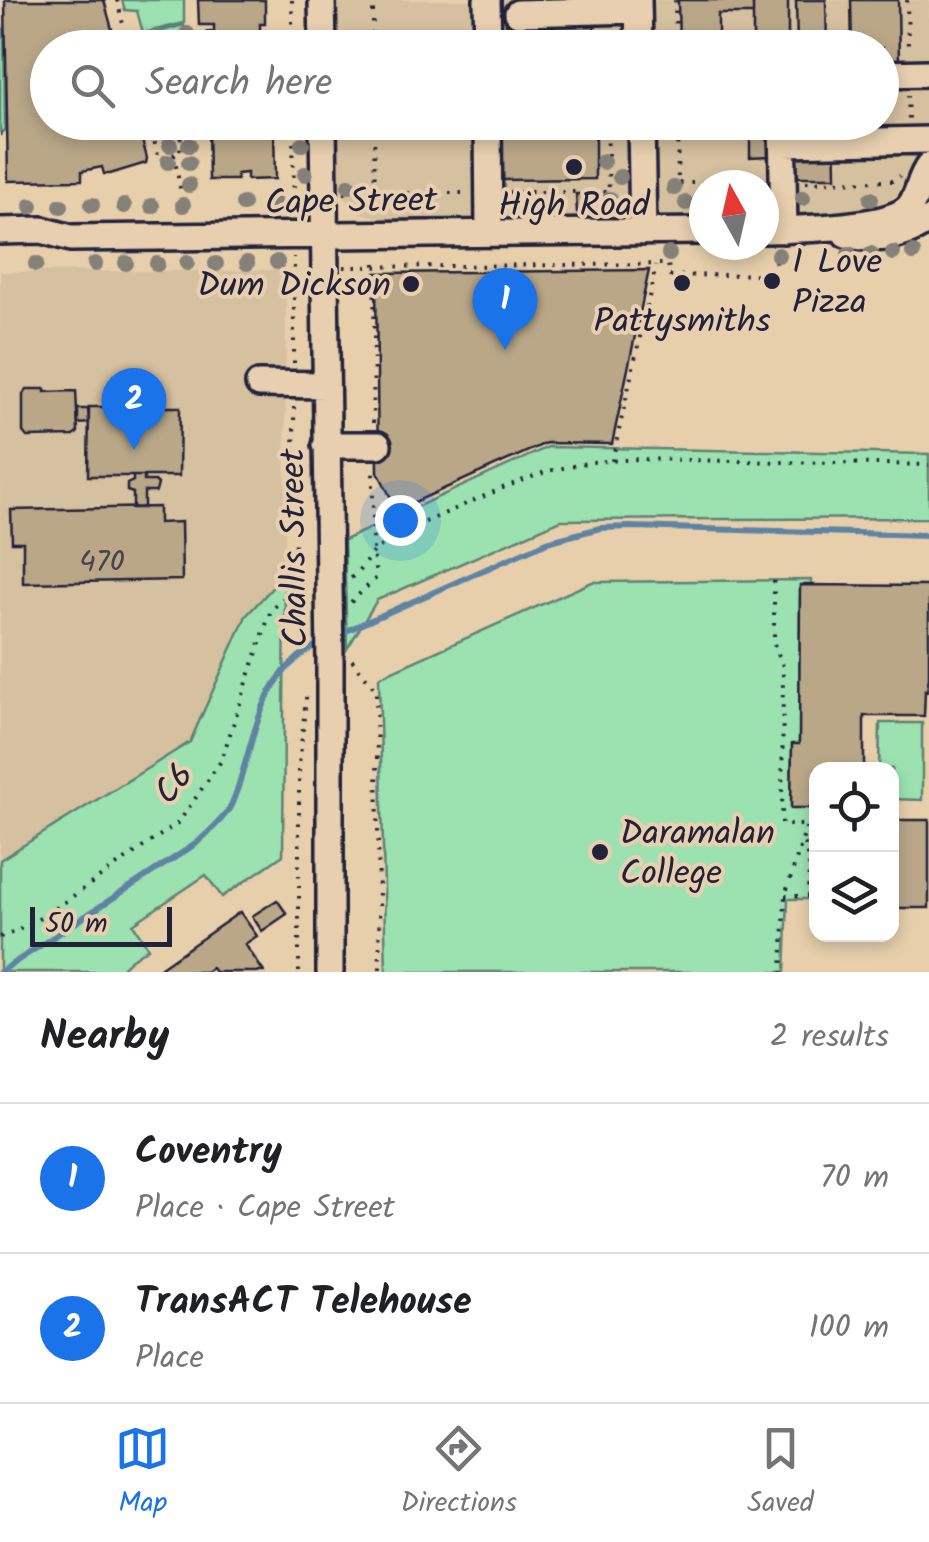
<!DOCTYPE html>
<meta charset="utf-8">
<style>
:root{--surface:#fff;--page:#f6f6f6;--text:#202124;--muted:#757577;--line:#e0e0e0;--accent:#1a73e8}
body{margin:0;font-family:Kalam,sans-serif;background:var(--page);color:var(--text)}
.controls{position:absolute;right:30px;bottom:30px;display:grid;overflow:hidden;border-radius:20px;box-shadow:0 5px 15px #0003}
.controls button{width:90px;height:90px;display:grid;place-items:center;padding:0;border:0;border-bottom:2px solid var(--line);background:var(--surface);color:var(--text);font:50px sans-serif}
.compass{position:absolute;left:689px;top:170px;width:90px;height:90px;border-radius:50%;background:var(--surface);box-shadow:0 5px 15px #0003;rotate:352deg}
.scale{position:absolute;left:30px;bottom:25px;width:142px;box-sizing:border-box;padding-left:10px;border:5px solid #22223b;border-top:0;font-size:28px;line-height:35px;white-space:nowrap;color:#22223b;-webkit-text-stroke:8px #e7cfaf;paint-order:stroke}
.you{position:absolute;left:400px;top:520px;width:35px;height:35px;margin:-25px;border:8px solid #fff;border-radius:50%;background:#1a73e8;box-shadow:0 0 0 15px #1a73e833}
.badge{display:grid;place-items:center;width:65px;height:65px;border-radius:50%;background:var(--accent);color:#fff;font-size:32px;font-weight:700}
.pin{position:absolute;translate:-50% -82px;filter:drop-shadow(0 2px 5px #0008)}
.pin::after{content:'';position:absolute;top:52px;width:35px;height:30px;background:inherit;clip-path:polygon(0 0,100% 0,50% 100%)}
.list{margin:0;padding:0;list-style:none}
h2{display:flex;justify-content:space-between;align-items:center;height:130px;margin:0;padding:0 40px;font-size:42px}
h2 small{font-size:32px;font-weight:400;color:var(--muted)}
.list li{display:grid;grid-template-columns:65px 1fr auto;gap:30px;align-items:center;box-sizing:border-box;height:150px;padding:0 40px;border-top:2px solid var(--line)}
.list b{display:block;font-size:38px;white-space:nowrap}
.list p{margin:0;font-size:32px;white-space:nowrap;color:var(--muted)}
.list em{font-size:32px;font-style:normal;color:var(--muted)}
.icon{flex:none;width:55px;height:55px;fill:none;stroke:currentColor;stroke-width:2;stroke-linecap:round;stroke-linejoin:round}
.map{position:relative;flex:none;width:929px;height:972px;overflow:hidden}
.search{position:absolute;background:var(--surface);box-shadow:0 5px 15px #0003;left:30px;right:30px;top:30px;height:110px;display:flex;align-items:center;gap:25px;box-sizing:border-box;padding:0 35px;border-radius:55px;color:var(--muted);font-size:38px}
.sheet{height:430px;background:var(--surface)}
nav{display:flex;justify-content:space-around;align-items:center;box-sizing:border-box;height:140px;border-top:2px solid var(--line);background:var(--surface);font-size:28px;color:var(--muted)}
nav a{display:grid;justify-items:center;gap:5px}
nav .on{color:var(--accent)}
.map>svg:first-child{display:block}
</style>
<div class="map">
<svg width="929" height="972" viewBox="0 0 929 972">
<rect width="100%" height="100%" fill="#e7cfac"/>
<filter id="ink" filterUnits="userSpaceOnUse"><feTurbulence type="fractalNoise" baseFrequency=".01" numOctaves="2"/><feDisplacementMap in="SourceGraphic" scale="20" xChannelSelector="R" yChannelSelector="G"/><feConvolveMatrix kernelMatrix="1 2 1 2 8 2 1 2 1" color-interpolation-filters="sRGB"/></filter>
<g filter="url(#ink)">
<path fill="#d5c09f" d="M334 0H929V149L907 188 871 213 764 215V185H704V216L394 221 356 212 335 186 334 123 882 122V48H333Z
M286 270 285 574 246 616 191 742 0 860V272Z"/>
<path fill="#9ce2b0" stroke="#5f8276" stroke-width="2.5" d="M122 0H184V23L143 33 137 11 125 10Z
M184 25V47H147L144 36Z
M0 29H4L5 131H0Z
M548 447 929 454V518L561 520 377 600 347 649 344 540Z
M285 574 283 855 222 897 206 875 133 924 148 948 129 961 118 972H0V860L190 742 246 616Z
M811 580V585H800L799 744 792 745 791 807 816 808V894L811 893 810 899H788L785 972H386L379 677 592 582Z
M880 723H922V800L892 799V769H879Z"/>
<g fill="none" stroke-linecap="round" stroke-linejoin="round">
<path stroke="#5f84a3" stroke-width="6" d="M337 635 547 542 600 528 630 527 929 535
M0 972 197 843C208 832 221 822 229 809 237 795 240 779 245 764 259 714 270 668 321 643"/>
</g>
<path fill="#b9a788" stroke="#22223b" stroke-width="2.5" d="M5 0H104L117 48H48V122H137L147 158 146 163 110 174H104L102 167 82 171V180L8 181Z
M198 0H265V24H260V32H265V48H207V32H214V25H199Z
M594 0V48H506V18H549Z
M678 0H753V14H718V48H679Z
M753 0H788V48H753Z
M796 0H826L827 48H797Z
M851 0H898L899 66 882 67V48H852Z
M214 122H260V127H274L275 179 247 180V173L237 174V180H209L208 127H214Z
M501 122H595V179L501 180Z
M750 122H768L769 156 750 157Z
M768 122H835L836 177H791V145H768Z
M576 194H590L591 213H577Z
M649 270 612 444 546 443 397 510 378 472 376 273Z
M27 389H45V392L76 391 78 432 74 436 27 437 23 432V394Z
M89 407H180L179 476H88Z
M78 409H88L89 423 78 424Z
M133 476H144V481H155L158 484 156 492H144V508H133V493L127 491V484L133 481Z
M159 507V523L181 522 182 580 23 583V542H12L11 510Z
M800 585 929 586V677L927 691 925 690 924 716H864V769H816V821V808H791L792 744H799Z
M892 820H929V908H892Z
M277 900 287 914 262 931 252 916Z
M240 912 257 936 245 944 264 972H215L212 968 206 972H164L161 967Z"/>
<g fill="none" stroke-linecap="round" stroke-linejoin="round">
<g stroke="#22223b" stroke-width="32">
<path id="minor" d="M322 0 323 48
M487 0 488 48
M638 0 639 48
M518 13 638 10
M882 74 929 73
M323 122 330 661V972
M488 122 489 233
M641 122 643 232
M782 122 784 230
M783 143 929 140
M764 230C796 229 887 229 909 207 919 196 919 178 929 166
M0 231 42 230 71 238 704 231
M846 234C875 241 904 238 929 220
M259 384 326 385
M326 445H378"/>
</g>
<path stroke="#22223b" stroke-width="4" stroke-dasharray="2.5 8" stroke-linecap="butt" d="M117 0 129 48
M292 0V48
M373 0V48
M675 0 676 48
M907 0 908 50
M0 27H5
M606 30V48
M908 95 909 120
M149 122 159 159 180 153 181 122
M293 122 294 213
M374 122 375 213
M677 122 678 183H761
M0 134H7
M174 155 181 193
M806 182 892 181 900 176
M509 192H609L607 122
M344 193H469
M344 267 668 264 670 276 775 274 776 250
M294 363V257
M294 407 295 588 306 621
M373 423 375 257
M612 461 656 266
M351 578 358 572 373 552 398 534 505 487 548 471 592 462 638 459 929 465
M774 581V644L783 666 782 825H807L785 896 782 972
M351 602 376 578 373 552V467
M352 660 376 690 380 972
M785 896H808L809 866 804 838
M0 937 17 931 49 913 179 822 221 761 271 610 295 588 307 585
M299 972V765L307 689"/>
<use href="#minor" stroke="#e7cfaf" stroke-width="25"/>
</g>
<g fill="#858078">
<circle cx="187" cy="34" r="8"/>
<circle cx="302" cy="144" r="8"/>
<circle cx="170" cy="145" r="8"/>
<circle cx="189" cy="145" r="8"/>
<circle cx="168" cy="162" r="8"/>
<circle cx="603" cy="162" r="8"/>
<circle cx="189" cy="163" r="8"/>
<circle cx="305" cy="174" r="8"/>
<circle cx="620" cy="177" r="8"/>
<circle cx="189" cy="185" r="8"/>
<circle cx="349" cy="186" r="8"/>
<circle cx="674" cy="188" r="8"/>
<circle cx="803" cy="198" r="8"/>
<circle cx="610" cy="199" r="8"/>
<circle cx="871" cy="199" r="8"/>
<circle cx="274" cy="203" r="8"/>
<circle cx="686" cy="203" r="8"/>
<circle cx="243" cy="204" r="8"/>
<circle cx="92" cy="205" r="8"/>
<circle cx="183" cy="205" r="8"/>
<circle cx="418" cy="205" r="8"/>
<circle cx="31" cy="206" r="8"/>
<circle cx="61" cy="206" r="8"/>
<circle cx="124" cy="206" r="8"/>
<circle cx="152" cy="206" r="8"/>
<circle cx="518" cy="210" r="8"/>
<circle cx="893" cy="253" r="8"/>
<circle cx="913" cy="253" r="8"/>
<circle cx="669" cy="254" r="8"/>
<circle cx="849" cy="254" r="8"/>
<circle cx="871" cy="254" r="8"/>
<circle cx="778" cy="255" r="8"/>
<circle cx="277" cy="262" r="8"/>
<circle cx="126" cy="263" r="8"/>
<circle cx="187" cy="263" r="8"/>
<circle cx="247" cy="263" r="8"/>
<circle cx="36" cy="264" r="8"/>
<circle cx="95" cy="264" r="8"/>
<circle cx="157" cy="264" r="8"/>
<circle cx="216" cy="264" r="8"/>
</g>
</g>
<g fill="#22223b" stroke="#e7cfaf" stroke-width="4">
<circle cx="574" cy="167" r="10"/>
<circle cx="772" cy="281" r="10"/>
<circle cx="682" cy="283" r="10"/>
<circle cx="411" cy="284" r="10"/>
<circle cx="600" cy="852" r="10"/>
</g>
<g text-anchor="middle" stroke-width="8" stroke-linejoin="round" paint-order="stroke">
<g font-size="30" fill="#48434e">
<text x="102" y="571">470</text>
</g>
<g font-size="35" fill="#22223b" stroke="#e7cfaf">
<text transform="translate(351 200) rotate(-1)" y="12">Cape Street</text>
<text transform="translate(293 548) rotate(-91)" y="12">Challis Street</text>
<text transform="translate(173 783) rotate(-52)" y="12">C6</text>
</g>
<g font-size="35" fill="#22223b" stroke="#e7cfaf">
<text x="574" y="216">High Road</text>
<text x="792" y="273" text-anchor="start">I Love<tspan x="792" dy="40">Pizza</tspan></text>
<text x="391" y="296" text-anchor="end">Dum Dickson</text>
<text x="682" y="332">Pattysmiths</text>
<text x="620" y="844" text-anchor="start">Daramalan<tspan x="620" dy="40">College</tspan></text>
</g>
</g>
</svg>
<div class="controls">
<button><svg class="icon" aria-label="locate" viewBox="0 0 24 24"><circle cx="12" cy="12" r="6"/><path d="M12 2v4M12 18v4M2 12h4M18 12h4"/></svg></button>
<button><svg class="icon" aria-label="layers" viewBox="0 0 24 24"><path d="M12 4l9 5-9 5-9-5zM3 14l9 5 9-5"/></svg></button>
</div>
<svg class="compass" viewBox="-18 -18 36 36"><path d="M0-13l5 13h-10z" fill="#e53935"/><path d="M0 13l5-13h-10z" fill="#757577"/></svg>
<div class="scale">50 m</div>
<div class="you"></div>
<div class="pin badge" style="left:505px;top:350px">1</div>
<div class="pin badge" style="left:134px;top:450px">2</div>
<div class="search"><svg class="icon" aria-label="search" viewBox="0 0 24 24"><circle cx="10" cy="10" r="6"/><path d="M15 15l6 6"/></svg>Search here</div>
</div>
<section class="sheet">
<h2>Nearby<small>2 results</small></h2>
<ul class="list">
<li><span class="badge">1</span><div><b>Coventry</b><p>Place · Cape Street</p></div><em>70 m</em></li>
<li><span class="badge">2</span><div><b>TransACT Telehouse</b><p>Place</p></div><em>100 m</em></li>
</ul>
</section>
<nav>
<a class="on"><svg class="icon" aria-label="map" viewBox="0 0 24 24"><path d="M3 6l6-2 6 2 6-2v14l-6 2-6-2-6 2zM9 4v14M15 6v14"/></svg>Map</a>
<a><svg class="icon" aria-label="directions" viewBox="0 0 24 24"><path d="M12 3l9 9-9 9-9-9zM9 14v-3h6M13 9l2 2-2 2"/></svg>Directions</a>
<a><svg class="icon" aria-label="saved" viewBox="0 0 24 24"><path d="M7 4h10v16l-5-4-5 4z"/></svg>Saved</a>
</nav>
